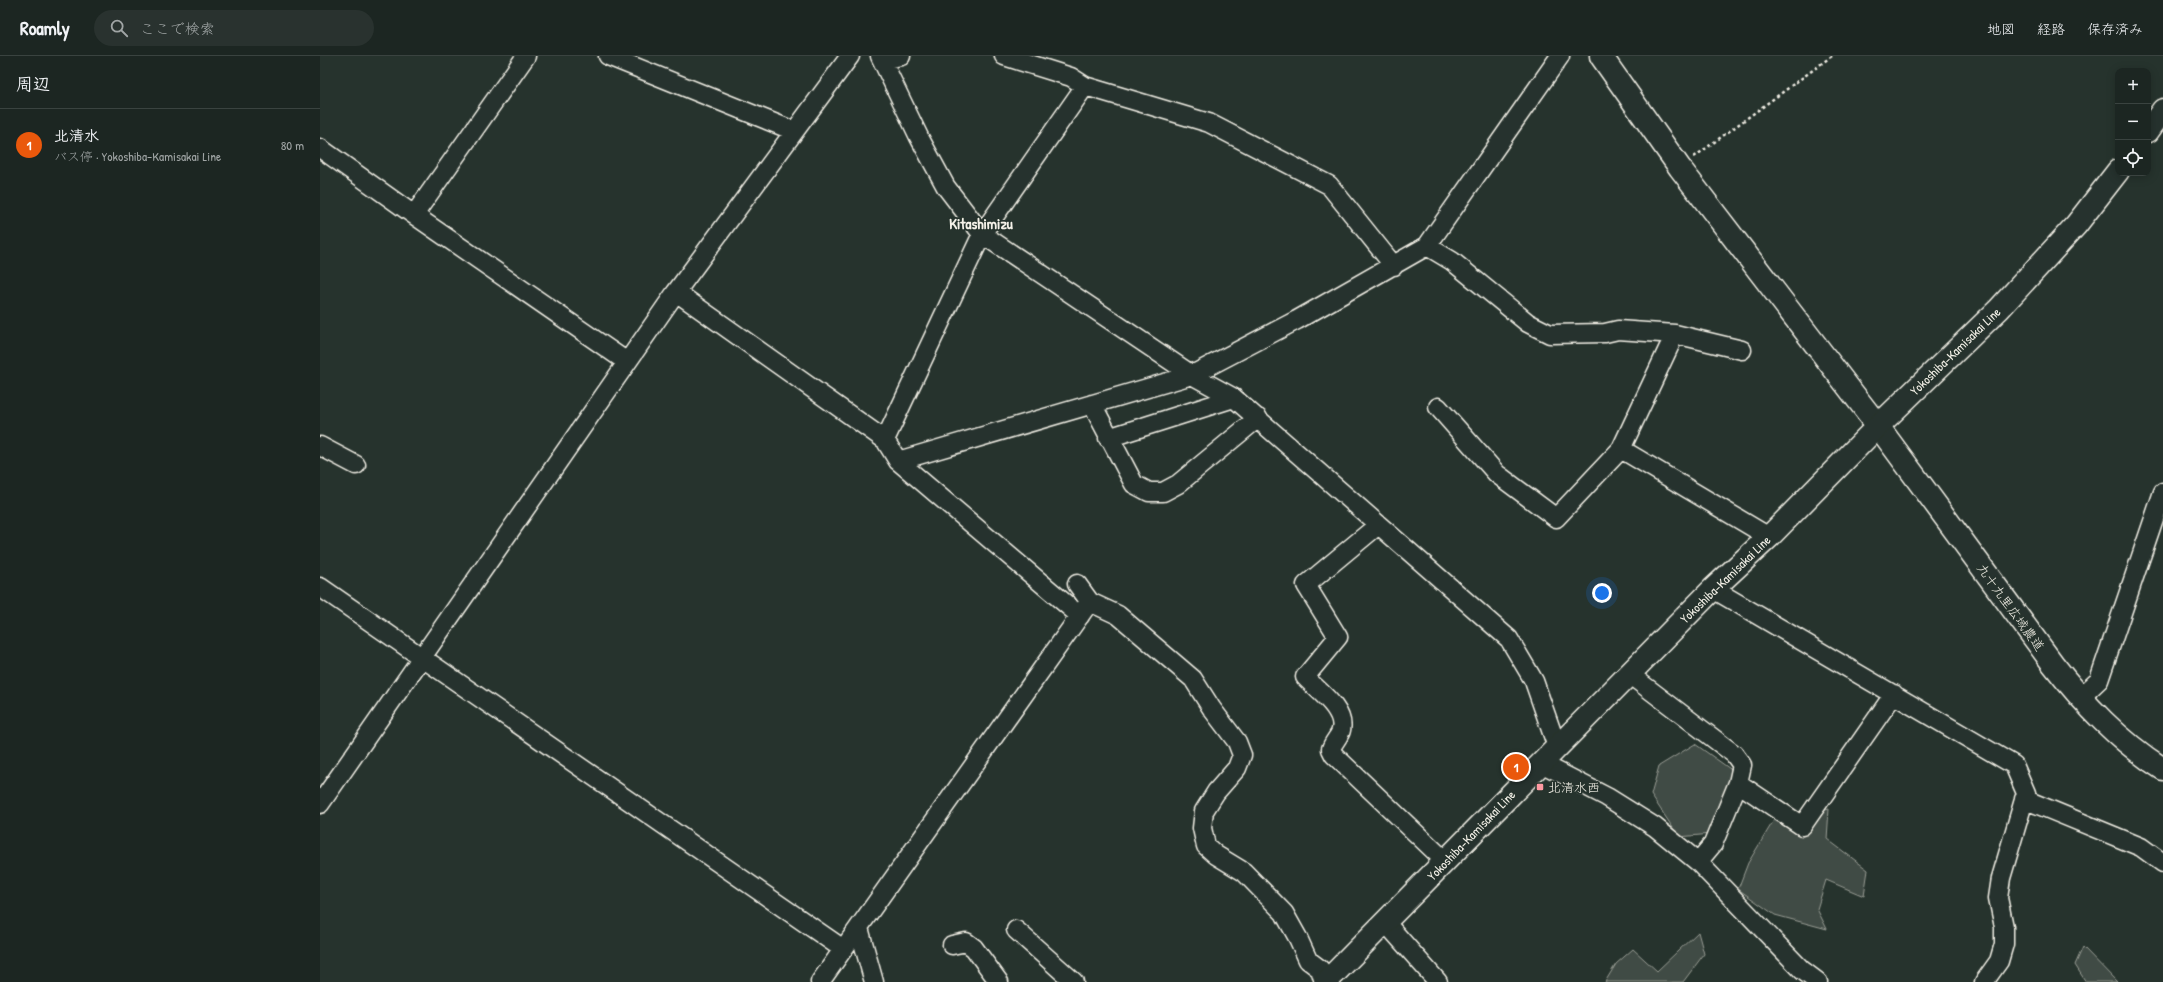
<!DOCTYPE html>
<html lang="ja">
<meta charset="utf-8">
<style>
:root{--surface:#1c2622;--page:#29322f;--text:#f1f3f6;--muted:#a0a5a5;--line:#3a4340;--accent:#ea580c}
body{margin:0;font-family:"Patrick Hand","Klee One",sans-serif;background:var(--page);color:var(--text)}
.controls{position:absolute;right:12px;top:12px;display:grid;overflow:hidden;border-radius:8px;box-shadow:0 2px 10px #0003}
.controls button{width:36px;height:36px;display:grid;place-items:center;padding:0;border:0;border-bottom:1px solid var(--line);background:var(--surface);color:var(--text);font:20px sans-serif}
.you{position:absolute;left:1282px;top:537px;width:14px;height:14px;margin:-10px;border:3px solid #fff;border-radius:50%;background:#1a73e8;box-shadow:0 0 0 6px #1a73e833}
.badge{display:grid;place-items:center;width:26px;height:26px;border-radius:50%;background:var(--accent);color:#fff;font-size:13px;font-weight:700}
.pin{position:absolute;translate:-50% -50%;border:2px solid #fff;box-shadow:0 1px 4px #0006}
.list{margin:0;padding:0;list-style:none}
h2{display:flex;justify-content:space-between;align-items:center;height:52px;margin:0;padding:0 16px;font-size:17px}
h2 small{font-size:13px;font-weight:400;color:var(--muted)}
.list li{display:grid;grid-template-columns:26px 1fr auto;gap:12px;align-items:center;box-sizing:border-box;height:72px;padding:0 16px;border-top:1px solid var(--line)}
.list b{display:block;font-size:15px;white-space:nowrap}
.list p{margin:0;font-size:13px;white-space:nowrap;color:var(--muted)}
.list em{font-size:13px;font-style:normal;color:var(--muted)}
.icon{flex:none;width:22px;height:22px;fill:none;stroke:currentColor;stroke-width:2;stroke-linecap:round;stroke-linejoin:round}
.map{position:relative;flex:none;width:1843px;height:926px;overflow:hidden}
header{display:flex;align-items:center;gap:24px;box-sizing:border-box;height:56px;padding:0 20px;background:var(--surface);border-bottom:1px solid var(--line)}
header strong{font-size:19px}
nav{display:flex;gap:22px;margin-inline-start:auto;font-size:14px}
.search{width:280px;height:36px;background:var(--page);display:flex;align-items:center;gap:10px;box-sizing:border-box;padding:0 14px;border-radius:22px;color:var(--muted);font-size:15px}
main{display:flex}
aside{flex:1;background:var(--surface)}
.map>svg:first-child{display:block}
</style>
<header>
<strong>Roamly</strong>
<div class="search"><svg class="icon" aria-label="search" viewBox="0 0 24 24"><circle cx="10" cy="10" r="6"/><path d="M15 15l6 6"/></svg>ここで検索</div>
<nav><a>地図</a><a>経路</a><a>保存済み</a></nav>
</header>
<main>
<aside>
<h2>周辺<small></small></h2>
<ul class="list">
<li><span class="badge">1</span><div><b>北清水</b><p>バス停 · Yokoshiba-Kamisakai Line</p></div><em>80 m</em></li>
</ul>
</aside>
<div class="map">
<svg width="1843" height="926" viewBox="0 0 1843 926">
<rect width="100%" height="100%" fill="#26332d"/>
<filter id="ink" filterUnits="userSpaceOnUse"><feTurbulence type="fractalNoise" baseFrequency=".025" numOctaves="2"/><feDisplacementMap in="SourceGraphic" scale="8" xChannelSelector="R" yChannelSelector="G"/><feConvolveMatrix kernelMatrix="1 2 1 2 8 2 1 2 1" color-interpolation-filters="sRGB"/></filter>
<g filter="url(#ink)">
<path fill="#414b45" stroke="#9a9e96" d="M1375 688 1427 725 1391 778 1359 781 1331 739 1339 710Z
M1509 753 1507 783 1548 814 1544 840 1506 824 1497 853 1507 873 1455 859 1418 833 1428 807 1454 764 1483 780 1493 757Z
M1378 876 1384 898 1363 926H1285L1296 908 1313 893 1337 915Z
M1763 891 1797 926H1766L1755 909Z"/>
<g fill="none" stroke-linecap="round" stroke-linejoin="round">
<g stroke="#f4f1e8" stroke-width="21">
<path id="minor" d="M288 0 474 75
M560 0 599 81 626 131 662 178 872 319 914 342 1189 583 1214 625 1237 691
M684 0 751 21 765 30 889 67 1009 129 1074 210
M562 4 581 0
M0 92 94 159 307 306
M94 159 206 0
M1107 190 1132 205 1208 267 1230 278 1285 277 1298 274 1355 278 1422 294
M356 236 565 384 578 405 760 560
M772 348 814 428 829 436H843L858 428 938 362
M1118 351 1177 418 1236 462 1301 393 1355 278
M788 382 914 342
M565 384 662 178 765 30
M0 390 36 409
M1301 393 1449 481
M578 405 872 319 977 264 1107 190 1240 0
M1057 470 986 529 1018 581 985 621C997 634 1026 654 1021 674 1020 680 1013 686 1011 693L1014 699 1125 805
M757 528 770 546 798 559 873 623 892 653 917 686 922 699 917 712 896 736 884 755 882 772 886 790 896 799 924 816 964 857 978 882 988 904 1000 913 1004 926
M0 531 523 893
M1393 533 1694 709 1706 737 1681 822 1678 842 1684 871V888L1679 905 1664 926
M1309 618 1414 698 1422 709 1418 727 1393 788 1378 806
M1760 642 1779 624 1843 436
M1221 707 1287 741 1335 771 1378 806 1482 914 1498 926
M1418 727 1482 770 1574 638
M1704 743 1821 791 1843 807
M0 748 356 236 530 0
M1065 866 1118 926
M539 872 554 926
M696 874 754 926
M632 889 646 886 654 892 679 926
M500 926 766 551"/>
</g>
<g stroke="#f4f1e8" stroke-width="25">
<path id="tertiary" d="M1281 0 1360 112 1558 370 1733 608C1765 649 1799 685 1843 713"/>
</g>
<g stroke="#f4f1e8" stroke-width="25">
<path id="primary" d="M1828 75 1843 54
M1006 926 1393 533 1449 481 1558 370 1679 253 1756 169 1798 115"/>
</g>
<path stroke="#f4f1e8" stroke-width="2.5" stroke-dasharray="3 3" stroke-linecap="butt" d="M1374 101 1512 0"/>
<use href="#minor" stroke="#26332d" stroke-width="18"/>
<use href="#tertiary" stroke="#26332d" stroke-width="22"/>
<use href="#primary" stroke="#26332d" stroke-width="22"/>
</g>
</g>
<rect fill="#ff9aa2" stroke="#26332d" stroke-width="1.5" x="1216" y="727" width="8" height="8" rx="2"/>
<g text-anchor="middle" stroke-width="3.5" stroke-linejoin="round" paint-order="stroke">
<g font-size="13" fill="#f4f1e8" stroke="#26332d">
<text transform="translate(1635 295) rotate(-44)" y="5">Yokoshiba-Kamisakai Line</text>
<text transform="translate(1405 523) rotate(-44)" y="5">Yokoshiba-Kamisakai Line</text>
<text transform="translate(1691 551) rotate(54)" y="5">九十九里広域農道</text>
<text transform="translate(1151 779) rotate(-46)" y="5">Yokoshiba-Kamisakai Line</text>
</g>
<g font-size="13" fill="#f4f1e8" stroke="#26332d" text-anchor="start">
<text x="1228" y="736">北清水西</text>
</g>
<g font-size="15" font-weight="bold" fill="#f4f1e8" stroke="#26332d">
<text x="661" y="173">Kitashimizu</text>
</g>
</g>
</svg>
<div class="controls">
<button>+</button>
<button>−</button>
<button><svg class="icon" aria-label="locate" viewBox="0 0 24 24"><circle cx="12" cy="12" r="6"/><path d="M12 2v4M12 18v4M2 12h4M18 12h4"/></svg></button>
</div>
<div class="you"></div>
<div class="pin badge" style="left:1196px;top:711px">1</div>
</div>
</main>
